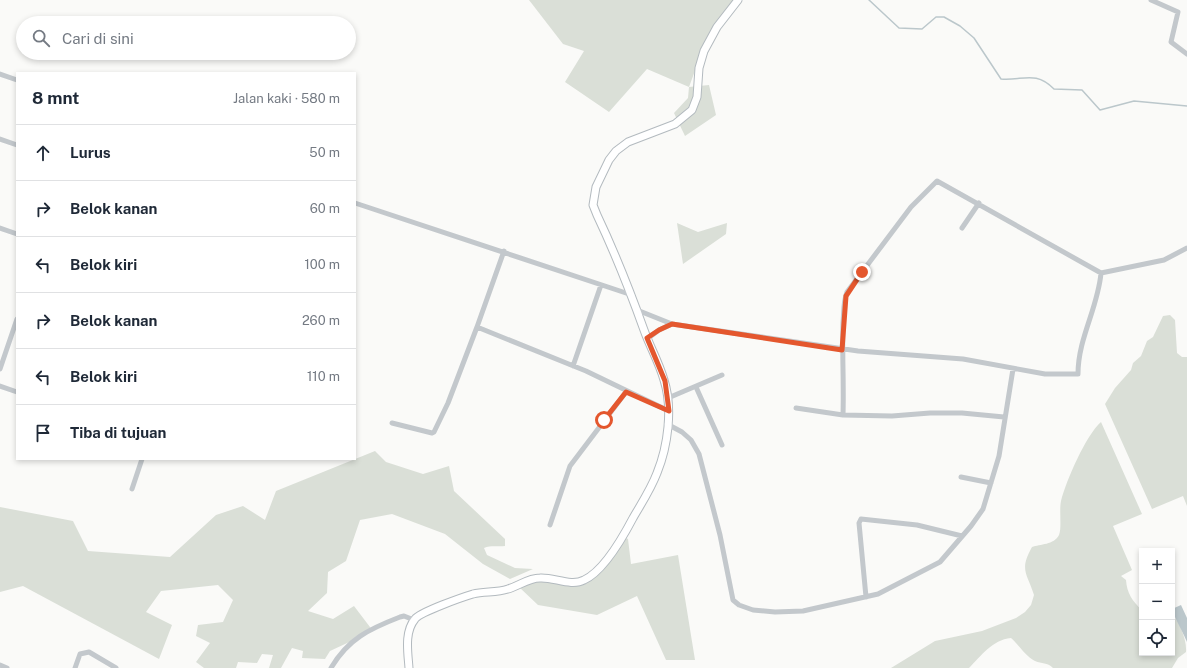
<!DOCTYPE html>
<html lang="id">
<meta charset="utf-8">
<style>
:root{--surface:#fff;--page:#f2f2f3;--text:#1f2937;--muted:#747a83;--line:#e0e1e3}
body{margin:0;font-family:"Public Sans",sans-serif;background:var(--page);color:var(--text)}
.controls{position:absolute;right:12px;bottom:12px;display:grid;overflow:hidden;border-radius:0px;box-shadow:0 2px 6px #0003}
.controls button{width:36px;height:36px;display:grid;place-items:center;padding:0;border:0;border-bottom:1px solid var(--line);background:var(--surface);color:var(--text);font:20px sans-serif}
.stop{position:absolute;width:12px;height:12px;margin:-9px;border:3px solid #e4572e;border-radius:50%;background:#fff}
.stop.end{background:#e4572e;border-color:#fff;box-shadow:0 1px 4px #0008}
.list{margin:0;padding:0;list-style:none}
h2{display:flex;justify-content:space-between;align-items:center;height:52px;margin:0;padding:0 16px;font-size:17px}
h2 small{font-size:13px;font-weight:400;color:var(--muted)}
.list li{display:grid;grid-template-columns:26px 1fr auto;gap:12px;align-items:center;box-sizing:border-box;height:56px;padding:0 16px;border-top:1px solid var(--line)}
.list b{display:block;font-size:15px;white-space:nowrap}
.list em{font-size:13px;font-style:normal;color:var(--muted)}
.icon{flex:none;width:22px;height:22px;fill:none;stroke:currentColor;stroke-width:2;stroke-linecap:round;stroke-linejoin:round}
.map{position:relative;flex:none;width:1187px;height:668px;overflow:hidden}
.search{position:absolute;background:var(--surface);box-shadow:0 2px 6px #0003;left:16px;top:16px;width:340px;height:44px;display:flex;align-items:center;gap:10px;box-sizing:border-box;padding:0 14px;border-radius:22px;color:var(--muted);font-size:15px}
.panel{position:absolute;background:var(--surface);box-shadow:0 2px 6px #0003;left:16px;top:72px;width:340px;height:388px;border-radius:0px}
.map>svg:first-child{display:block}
</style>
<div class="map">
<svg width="1187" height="668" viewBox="0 0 1187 668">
<rect width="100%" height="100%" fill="#fafaf8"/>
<path fill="#dadfd7" d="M529 0H739L707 38 689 87 709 85 716 115 685 136 674 113 688 98 689 87 647 69 609 112 565 82 584 51 563 44Z
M677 223 698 232 727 223 726 234 683 264Z
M1170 315 1175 320 1177 353 1182 357H1187V506L1183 496 1152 509 1105 404 1115 388 1131 370 1133 363 1141 356 1147 341 1153 337 1163 316Z
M1101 422 1142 514 1113 526 1132 570 1121 576 1126 580C1127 593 1132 601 1142 610V653H1172V614C1180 623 1187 640 1186 652L1178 658 1172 668H1053C1047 662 1042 664 1035 661 1026 657 1018 644 1011 638 992 640 981 656 969 668H891L935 641 982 631 1016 618 1025 612 1031 605 1034 595C1027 573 1019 570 1032 547 1040 544 1054 545 1059 535 1062 527 1059 511 1061 501 1066 481 1086 435 1101 422Z
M375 451 386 462 423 474 449 466 454 491 505 539V546C498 547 491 545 484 548L487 555 515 568 533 569 510 579 483 564 445 534 392 514 360 520 346 561 328 572 327 593 308 611 333 619 354 606 373 631 330 651 325 659 302 658 303 651 292 648 281 668H269L273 655 262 654 257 663 238 662 236 668H204L196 662 210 643 196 636 198 625 223 622 233 600 218 585 161 591 146 612 172 625 159 659 23 586 0 592V507L73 521 88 551 170 557 216 515 243 506 265 520 276 491Z
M620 535 628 539 631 564 678 555 695 660H666L637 596 597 615 538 605 519 587 536 581 569 585 597 572Z"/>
<path fill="#bbc7cb" d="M1181 605 1187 618V642C1184 634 1172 613 1172 609Z"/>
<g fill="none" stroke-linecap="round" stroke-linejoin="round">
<path stroke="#bbc7cb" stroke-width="1.5" d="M869 0 899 28 922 29 936 17H944L960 26 974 38 1001 79C1023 81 1035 70 1054 89L1082 90 1100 110 1134 101 1187 106"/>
<g stroke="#b3babf" stroke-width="9">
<path id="secondary" d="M409 668C408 653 404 632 415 619 420 612 463 597 473 594 484 591 496 593 508 589 519 586 528 578 540 578 554 577 571 587 584 580 604 571 623 537 633 518 641 504 651 489 657 473 668 446 673 408 664 380 659 362 650 347 644 330 630 291 615 253 597 215L593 205 596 187 609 160 616 151 628 142 675 124 692 110 697 97 699 68 704 51 717 27 738 0"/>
</g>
<path stroke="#c3c8cc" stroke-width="5" d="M1151 0 1178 12 1171 42 1187 54
M0 74 17 80
M0 139 17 145
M355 203 632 295
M0 228 17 234
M962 228 979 203
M504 251 477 327 586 371 669 411
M1101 273 1164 260 1187 248
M637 310 672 324 858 351 963 359 1045 374H1078C1078 338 1098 308 1101 273L937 181 911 207 847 292C843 302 844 313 843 323 842 354 844 384 843 415L892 416 930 413H962L1004 417
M647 339 659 330 672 324
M573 366 601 285
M0 369 17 319
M0 386 17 392
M696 387 722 445
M668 398 722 375
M796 408 843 415
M392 423 432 433 434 432 448 403 477 327
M667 424 682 432 691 440 699 454 720 535 733 600 739 605 753 610 775 612 803 611 878 594 940 562 971 526 983 509 999 456 1013 369
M961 477 991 483
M132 489 142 459
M550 525 570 466 626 392
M866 597 859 523 861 519 917 525 962 536
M0 665 7 668
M75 668 80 654 89 652 116 668
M331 668C348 639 369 629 400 617L404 616 414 620"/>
<use href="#secondary" stroke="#fff" stroke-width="7"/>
</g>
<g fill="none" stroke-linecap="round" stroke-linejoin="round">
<path stroke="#e4572e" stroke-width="5" d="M604 420 626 392 669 411 665 381 647 338 659 330 672 324 842 350 846 296 862 272"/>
</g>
</svg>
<div class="controls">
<button>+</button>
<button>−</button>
<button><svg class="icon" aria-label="locate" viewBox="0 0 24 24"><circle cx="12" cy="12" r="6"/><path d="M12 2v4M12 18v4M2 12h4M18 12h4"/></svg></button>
</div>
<div class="stop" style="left:604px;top:420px"></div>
<div class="stop end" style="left:862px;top:272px"></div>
<div class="search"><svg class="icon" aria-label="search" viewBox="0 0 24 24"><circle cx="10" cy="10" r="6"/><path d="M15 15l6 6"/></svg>Cari di sini</div>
<section class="panel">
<h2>8 mnt<small>Jalan kaki · 580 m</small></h2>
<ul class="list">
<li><svg class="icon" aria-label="ahead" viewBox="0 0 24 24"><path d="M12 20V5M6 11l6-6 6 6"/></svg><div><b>Lurus</b></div><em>50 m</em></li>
<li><svg class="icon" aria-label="right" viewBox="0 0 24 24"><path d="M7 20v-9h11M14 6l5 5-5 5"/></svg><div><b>Belok kanan</b></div><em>60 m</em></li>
<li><svg class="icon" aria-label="left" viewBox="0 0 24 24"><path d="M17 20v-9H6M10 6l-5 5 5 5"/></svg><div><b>Belok kiri</b></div><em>100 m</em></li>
<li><svg class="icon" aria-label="right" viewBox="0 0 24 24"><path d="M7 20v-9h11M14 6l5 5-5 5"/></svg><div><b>Belok kanan</b></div><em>260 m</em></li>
<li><svg class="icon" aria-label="left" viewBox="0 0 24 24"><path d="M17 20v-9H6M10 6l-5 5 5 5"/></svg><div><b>Belok kiri</b></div><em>110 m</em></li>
<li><svg class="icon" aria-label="arrive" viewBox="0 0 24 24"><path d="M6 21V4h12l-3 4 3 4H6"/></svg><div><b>Tiba di tujuan</b></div></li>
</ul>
</section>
</div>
